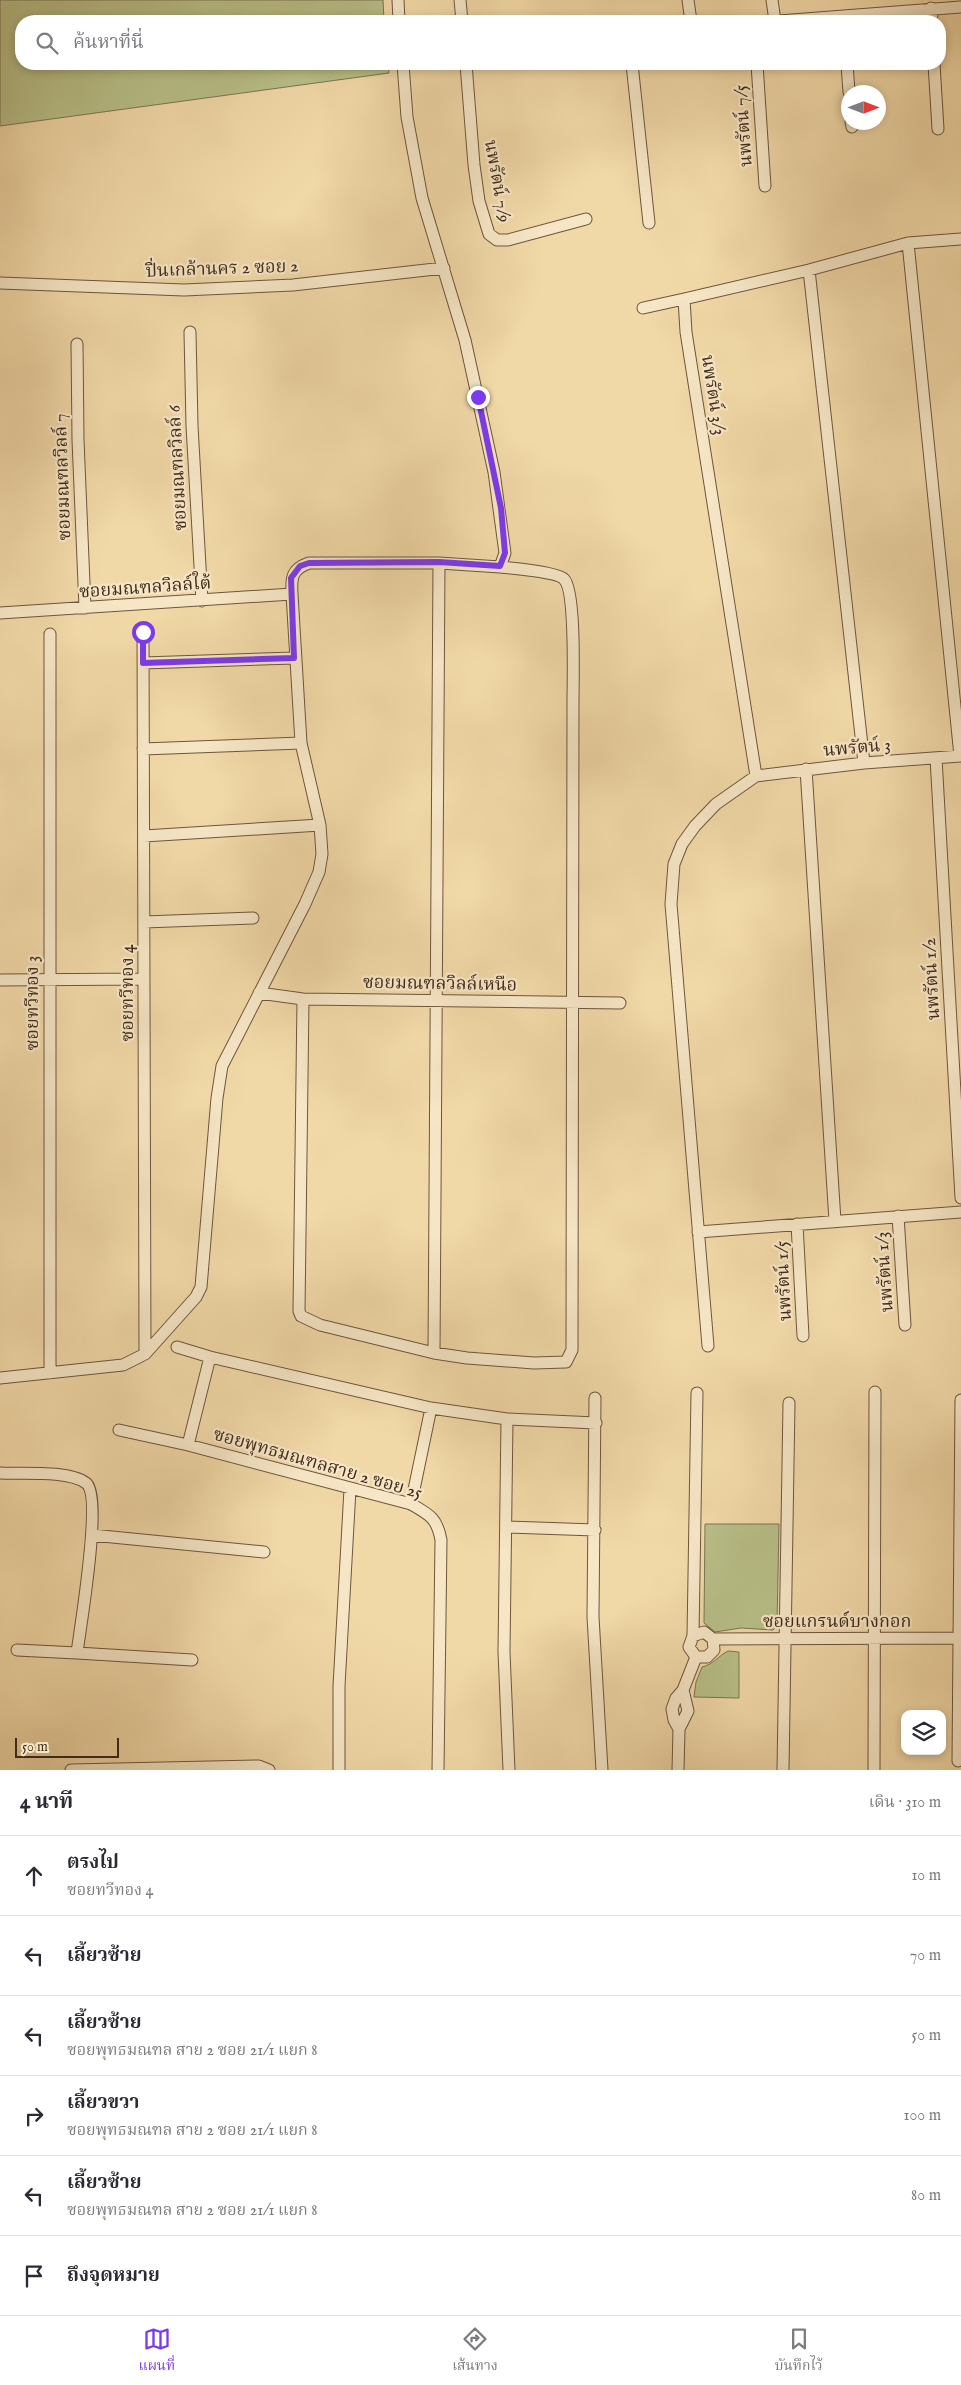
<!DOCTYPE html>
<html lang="th">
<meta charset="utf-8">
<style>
:root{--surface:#fff;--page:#f2f2f3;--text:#2b2b33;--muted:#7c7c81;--line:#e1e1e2;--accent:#7c3aed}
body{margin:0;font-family:"IM FELL English","Noto Serif Thai",serif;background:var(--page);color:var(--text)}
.controls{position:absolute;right:15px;bottom:15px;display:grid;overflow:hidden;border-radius:10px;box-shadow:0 2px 8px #0003}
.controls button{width:45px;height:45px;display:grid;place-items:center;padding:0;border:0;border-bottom:1px solid var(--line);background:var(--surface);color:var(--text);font:25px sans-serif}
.compass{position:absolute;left:841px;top:85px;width:45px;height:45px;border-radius:50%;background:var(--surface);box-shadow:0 2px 8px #0003;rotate:90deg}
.scale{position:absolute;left:15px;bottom:12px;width:104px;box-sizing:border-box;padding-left:5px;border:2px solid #412b1b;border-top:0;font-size:14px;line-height:18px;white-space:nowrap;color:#412b1b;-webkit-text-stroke:4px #f6e6c6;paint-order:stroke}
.stop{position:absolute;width:15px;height:15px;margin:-11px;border:4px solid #7c3aed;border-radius:50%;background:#fff}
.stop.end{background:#7c3aed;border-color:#fff;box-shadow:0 1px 5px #0008}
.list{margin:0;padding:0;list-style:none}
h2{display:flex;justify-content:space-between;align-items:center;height:65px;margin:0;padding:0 20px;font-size:21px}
h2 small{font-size:16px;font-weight:400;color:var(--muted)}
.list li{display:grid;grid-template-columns:32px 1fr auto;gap:15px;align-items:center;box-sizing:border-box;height:80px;padding:0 20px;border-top:1px solid var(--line)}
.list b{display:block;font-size:19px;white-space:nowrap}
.list p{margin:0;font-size:16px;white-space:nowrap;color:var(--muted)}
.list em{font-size:16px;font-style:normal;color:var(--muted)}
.icon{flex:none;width:28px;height:28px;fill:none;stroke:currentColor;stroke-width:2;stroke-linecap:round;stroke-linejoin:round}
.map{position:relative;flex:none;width:961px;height:1770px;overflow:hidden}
.search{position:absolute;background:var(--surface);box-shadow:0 2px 8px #0003;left:15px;right:15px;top:15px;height:55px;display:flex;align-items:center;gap:12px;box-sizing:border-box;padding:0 18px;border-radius:20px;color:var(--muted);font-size:19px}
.sheet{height:545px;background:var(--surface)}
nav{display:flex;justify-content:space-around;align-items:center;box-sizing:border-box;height:70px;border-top:1px solid var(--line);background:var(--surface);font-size:14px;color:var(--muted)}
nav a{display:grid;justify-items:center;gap:2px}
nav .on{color:var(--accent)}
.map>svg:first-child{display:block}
</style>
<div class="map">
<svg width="961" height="1770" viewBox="0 0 961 1770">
<rect width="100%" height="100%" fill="#f1d8a7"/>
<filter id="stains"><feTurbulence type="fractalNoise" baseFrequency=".004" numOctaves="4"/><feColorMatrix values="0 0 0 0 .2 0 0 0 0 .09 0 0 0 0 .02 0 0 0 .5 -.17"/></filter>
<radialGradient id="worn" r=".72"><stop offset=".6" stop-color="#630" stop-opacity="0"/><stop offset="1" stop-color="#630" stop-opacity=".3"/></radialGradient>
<path fill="#b8bf88" stroke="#7c7552" d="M0 0H383L384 21H21V64H388L389 73 0 126Z
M705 1524H779L777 1626 773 1630 741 1628 715 1632 704 1623Z
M728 1651 739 1652V1698L694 1697 696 1682 702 1667C714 1664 718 1656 728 1651Z"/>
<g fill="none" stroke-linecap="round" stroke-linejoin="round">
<g stroke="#6d563e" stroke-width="13">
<path id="minor" d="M398 0 399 21
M460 0 462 21
M688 0 691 21
M772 0 775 21
M931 8 932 21
M779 21 961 7
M466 64 474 165 479 201 489 234 497 240H508L586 219
M632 64 649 223
M757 64 765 186
M847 64 849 92
M934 64 938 129
M851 122 852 127
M908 243 960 756
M809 270 864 763
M0 283 184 290 293 285 444 268
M643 308 684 299
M190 332 192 426 202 601
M77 344 78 440 85 608
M0 613 292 594
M143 632 145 1354
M143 663 294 658
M143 749 301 743
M936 758 961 1198
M806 769 835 1221
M756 776 686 332 684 299 809 270 908 243 961 239
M144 836 320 825
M144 922 253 918
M0 980 144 979
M259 993 303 999 620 1003
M303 999 299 1311 301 1316 320 1325 434 1353 467 1358 534 1363 566 1362 572 1350 573 702C573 682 576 591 564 579 558 572 512 568 500 567
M898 1216 905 1325
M797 1224 803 1336
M698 1232 961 1212
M708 1346 671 904 674 864 682 844 695 826 716 804 756 776 864 763 961 756
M177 1347 210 1357
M434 1353 439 563
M50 1373V634
M0 1378 123 1365 145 1354 196 1297 201 1287 217 1098 222 1066 305 904 319 872 322 854 320 825 301 743 292 594C291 577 292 569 309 563H439L500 567 505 553 494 472 465 340 422 198 407 117 403 64
M595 1398 593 1617 602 1770
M119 1430 188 1445 411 1504C430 1515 437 1518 441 1540L438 1770
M188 1445 210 1357 431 1408 507 1419
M0 1473C22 1474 69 1470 86 1483 103 1496 80 1628 77 1653L192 1660
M411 1504 431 1408
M506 1527 595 1530
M92 1535 264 1552
M693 1636 697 1393
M713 1639 714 1650 707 1657H696L689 1647 693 1636 704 1632 713 1639 961 1638
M17 1650 77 1653
M679 1729 688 1711 683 1690
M958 1761 961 1400
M71 1770 259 1766 269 1770
M339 1770V1686L350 1489
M509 1770 504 1652 507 1419 596 1423
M678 1770 679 1729 674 1720 672 1709 676 1698 683 1690 696 1657
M783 1770 789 1403
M874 1770 875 1392"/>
</g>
<use href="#minor" stroke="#f6e6c6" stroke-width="11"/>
</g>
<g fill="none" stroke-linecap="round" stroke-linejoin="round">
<path stroke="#7c3aed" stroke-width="6" d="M143 632V663L294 658 291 578 300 566 309 563 439 562 500 566 505 553 501 508 478 397"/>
</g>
<g text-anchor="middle" stroke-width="4.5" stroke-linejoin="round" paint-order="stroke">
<g font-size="18" fill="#412b1b" stroke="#f6e6c6">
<text transform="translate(743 126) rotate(-94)" y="6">นพรัตน์ 7/5</text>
<text transform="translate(498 181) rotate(80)" y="6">นพรัตน์ 7/9</text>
<text transform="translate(222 268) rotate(-2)" y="6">ปิ่นเกล้านคร 2 ซอย 2</text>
<text transform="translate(714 395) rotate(81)" y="6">นพรัตน์ 3/3</text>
<text transform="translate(177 468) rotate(-93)" y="6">ซอยมณฑลวิลล์ 6</text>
<text transform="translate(62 477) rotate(-92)" y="6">ซอยมณฑลวิลล์ 7</text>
<text transform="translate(145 587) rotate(-4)" y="6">ซอยมณฑลวิลล์ใต้</text>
<text transform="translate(857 747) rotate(-5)" y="6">นพรัตน์ 3</text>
<text transform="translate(931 979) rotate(-93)" y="6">นพรัตน์ 1/2</text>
<text transform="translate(440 983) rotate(1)" y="6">ซอยมณฑลวิลล์เหนือ</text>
<text transform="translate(127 993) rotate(-90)" y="6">ซอยทวีทอง 4</text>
<text transform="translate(32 1003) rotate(-90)" y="6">ซอยทวีทอง 3</text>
<text transform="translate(884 1272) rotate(-94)" y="6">นพรัตน์ 1/3</text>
<text transform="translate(783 1281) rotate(-93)" y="6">นพรัตน์ 1/5</text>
<text transform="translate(318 1463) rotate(16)" y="6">ซอยพุทธมณฑลสาย 2 ซอย 25</text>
<text x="837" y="1627">ซอยแกรนด์บางกอก</text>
</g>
</g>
<rect width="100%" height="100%" filter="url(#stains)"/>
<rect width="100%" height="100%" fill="url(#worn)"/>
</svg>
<div class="controls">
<button><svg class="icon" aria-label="layers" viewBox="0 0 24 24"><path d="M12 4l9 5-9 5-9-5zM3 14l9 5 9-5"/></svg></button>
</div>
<svg class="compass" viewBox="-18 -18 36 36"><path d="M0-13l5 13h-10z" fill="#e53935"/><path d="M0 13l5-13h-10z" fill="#7c7c81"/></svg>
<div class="scale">50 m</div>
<div class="stop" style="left:143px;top:632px"></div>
<div class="stop end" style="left:478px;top:397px"></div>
<div class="search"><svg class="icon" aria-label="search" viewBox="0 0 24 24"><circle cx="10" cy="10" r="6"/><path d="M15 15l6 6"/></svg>ค้นหาที่นี่</div>
</div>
<section class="sheet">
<h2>4 นาที<small>เดิน · 310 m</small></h2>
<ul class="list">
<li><svg class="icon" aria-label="ahead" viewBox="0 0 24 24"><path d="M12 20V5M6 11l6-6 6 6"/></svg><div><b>ตรงไป</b><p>ซอยทวีทอง 4</p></div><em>10 m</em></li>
<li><svg class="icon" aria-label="left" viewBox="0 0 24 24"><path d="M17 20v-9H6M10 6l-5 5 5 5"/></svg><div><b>เลี้ยวซ้าย</b></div><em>70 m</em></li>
<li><svg class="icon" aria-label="left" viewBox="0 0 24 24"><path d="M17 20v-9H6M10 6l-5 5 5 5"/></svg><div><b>เลี้ยวซ้าย</b><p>ซอยพุทธมณฑล สาย 2 ซอย 21/1 แยก 8</p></div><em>50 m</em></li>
<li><svg class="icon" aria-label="right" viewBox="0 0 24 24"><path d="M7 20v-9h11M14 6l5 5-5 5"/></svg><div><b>เลี้ยวขวา</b><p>ซอยพุทธมณฑล สาย 2 ซอย 21/1 แยก 8</p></div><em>100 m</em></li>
<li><svg class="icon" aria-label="left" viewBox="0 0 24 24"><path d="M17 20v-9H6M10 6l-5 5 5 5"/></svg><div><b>เลี้ยวซ้าย</b><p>ซอยพุทธมณฑล สาย 2 ซอย 21/1 แยก 8</p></div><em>80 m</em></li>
<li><svg class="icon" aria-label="arrive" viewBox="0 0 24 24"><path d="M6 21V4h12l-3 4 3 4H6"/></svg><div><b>ถึงจุดหมาย</b></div></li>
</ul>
</section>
<nav>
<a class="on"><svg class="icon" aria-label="map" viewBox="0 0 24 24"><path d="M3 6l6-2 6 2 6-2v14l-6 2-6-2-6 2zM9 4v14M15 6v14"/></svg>แผนที่</a>
<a><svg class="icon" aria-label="directions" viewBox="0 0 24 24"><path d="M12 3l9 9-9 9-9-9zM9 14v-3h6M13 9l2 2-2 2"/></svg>เส้นทาง</a>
<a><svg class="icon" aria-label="saved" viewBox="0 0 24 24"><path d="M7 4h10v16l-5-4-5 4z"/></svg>บันทึกไว้</a>
</nav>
